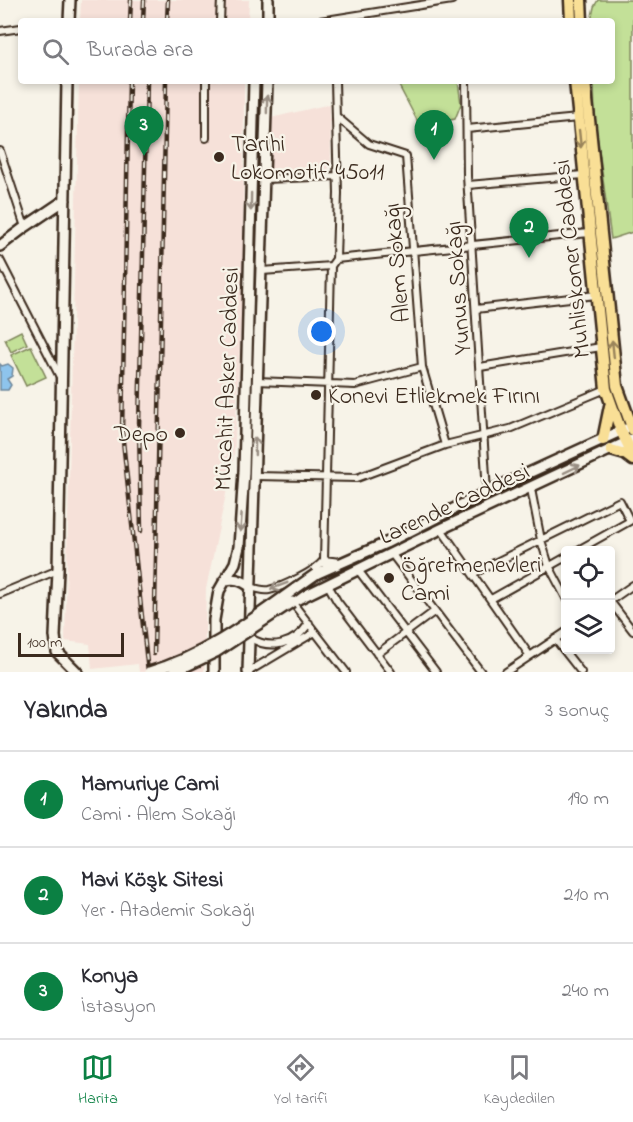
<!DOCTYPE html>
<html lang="tr">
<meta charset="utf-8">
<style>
:root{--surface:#fff;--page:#f7f7f7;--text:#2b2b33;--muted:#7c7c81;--line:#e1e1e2;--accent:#0b8043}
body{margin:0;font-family:"Indie Flower",sans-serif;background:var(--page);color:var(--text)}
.controls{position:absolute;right:18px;bottom:18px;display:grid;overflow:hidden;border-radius:6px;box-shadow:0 3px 9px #0003}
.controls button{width:54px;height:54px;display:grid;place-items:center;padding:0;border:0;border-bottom:2px solid var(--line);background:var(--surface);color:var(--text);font:30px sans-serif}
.scale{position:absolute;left:18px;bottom:15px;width:106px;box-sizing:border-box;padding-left:6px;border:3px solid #3b2a1e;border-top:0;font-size:16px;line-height:21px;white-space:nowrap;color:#3b2a1e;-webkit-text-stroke:4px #f7f3e8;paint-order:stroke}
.you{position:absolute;left:322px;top:332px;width:21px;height:21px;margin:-15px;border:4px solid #fff;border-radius:50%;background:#1a73e8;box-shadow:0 0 0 9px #1a73e833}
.badge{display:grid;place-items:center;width:39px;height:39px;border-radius:50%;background:var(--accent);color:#fff;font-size:20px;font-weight:700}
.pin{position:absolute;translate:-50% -50px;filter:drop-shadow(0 2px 3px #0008)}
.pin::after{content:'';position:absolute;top:32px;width:21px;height:18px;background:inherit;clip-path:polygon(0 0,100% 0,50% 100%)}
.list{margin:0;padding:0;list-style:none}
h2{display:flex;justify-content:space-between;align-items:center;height:78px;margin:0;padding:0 24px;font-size:26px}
h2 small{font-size:20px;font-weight:400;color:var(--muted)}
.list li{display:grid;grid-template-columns:39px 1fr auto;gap:18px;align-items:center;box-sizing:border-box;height:96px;padding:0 24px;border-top:2px solid var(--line)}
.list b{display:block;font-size:22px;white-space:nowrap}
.list p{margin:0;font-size:20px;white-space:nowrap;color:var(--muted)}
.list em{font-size:20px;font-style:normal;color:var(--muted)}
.icon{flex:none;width:33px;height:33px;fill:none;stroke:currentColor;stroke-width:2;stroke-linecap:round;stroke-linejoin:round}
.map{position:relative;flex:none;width:633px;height:672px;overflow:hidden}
.search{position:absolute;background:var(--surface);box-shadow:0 3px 9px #0003;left:18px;right:18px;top:18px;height:66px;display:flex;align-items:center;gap:15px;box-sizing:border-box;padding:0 21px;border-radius:6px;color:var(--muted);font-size:22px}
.sheet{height:366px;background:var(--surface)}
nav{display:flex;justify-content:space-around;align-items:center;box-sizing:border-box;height:84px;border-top:2px solid var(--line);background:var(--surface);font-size:16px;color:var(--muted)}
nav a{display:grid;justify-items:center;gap:3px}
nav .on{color:var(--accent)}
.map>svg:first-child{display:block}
</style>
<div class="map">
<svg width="633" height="672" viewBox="0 0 633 672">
<rect width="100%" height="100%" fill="#f7f3e8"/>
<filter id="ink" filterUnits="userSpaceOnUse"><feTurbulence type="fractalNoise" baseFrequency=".0167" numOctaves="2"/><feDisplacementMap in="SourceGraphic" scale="12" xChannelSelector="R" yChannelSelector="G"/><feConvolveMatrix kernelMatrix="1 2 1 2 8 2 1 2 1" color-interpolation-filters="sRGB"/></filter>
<g filter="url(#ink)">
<path fill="#f6e1d9" d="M81 0H249L248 21H80Z
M79 81H244L243 289 234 456 206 589 204 672H139L138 664 92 669 90 644 65 641Z
M330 104 331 163 328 170 277 172 271 169V118Z"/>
<path fill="#c3e098" stroke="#7f855b" stroke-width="1.5" d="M598 0H633V232L611 239 595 120 594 81H612V21H591L594 7Z
M408 81H458L461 104 455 119 420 126 397 82Z
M21 331 27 344 11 352 5 339Z
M31 346 46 377 26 386 11 355Z"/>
<path fill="#8ec4ec" stroke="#6d869a" stroke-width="1.5" d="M0 364 2 366 8 364 13 368 12 376 7 379 11 385 8 390H0Z"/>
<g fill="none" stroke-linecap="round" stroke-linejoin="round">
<g stroke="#3b2a1e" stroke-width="10">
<path id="street" d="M220 21 221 0
M320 21 452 0
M0 31 21 28
M466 81 467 176 487 492
M336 116 369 144 406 156 422 367 445 445
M467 129 578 118
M206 138V81
M0 151 25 227
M265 179 337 176
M468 185 583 175
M336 259 589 233
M0 260 60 377
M262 271 331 266
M476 309 596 295
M480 367 601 347
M257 381 355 385 422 367
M255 476 357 478 445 445 510 429 606 389
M531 489 541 540 549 566 566 598
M441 529 530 656
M391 553 481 672
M327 568 324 560 331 266 336 259 338 193 335 81
M358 570 436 672
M474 573 620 501 630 521 578 550
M328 585 337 601 391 672
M251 587C257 589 263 591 269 590 283 587 316 571 324 560L340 562
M0 594 58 570
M491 599 566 557
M610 601 633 631
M610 601 633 585
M292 602 346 672
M249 637C270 651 295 645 309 623
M555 639 581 672
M377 654 435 611
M248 672 315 632
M506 672 566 632"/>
</g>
<g stroke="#3b2a1e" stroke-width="14">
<path id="secondary" d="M268 0V21
M69 21 70 0
M67 81 58 570 55 636 57 652 77 672
M0 246 25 227 65 200
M316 574 386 543 487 492 625 429
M224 581C234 577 242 580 251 587
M292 602 441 529 633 439
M214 672V620L219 591 235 563 239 547 244 472 254 81
M248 672 267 81"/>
</g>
<g stroke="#3b2a1e" stroke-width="15">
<path id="primary" d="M570 0 571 21
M581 0 582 21
M575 81 606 389 621 431 633 455
M585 81 617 386 633 430
M603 440 610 406
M611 450 625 454 633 460"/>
</g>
<use href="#street" stroke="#f7f3e8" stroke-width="6"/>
<use href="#secondary" stroke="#f7f3e8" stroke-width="9"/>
<use href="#primary" stroke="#f9df96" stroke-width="10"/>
<g stroke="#3b2a1e" stroke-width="4.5">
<path id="rail" d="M130 21 131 0
M143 21 144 0
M167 21 168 0
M129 81 122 432 148 672
M141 531 139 426 147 81
M154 654 166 81"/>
</g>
<use href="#rail" stroke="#f7f3e8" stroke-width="2" stroke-dasharray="7" stroke-linecap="butt"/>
<g stroke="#3b2a1e" stroke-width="14" stroke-linecap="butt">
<path id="secondary-bridge" d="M149 672C212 654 263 611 316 574
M174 672 216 652 292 602"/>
</g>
<use href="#secondary-bridge" stroke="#f7f3e8" stroke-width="9"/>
</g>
<defs><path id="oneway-shaft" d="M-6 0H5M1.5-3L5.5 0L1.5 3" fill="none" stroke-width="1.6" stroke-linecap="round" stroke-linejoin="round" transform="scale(1.5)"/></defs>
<g stroke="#998e83">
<use href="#oneway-shaft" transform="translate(267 104) rotate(-89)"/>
<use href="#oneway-shaft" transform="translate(251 202) rotate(91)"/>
<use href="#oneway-shaft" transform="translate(255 446) rotate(-89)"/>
<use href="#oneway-shaft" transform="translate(572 469) rotate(-26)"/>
<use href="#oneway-shaft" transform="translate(241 523) rotate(94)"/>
<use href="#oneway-shaft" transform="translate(279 586) rotate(159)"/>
</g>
<g stroke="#9a845a">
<use href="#oneway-shaft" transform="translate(580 139) rotate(84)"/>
<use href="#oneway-shaft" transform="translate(613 349) rotate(-96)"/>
</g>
</g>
<g fill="#3b2a1e" stroke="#f7f3e8" stroke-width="2">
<circle cx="219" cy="157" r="6"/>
<circle cx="316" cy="395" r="6"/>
<circle cx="180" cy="433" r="6"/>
<circle cx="389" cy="578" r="6"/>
</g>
<g text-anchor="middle" stroke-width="4.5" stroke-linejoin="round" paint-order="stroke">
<g font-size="24" fill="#3b2a1e" stroke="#f7f3e8" text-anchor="start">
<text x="231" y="151">Tarihi<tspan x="231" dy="28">Lokomotif 45011</tspan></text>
<text x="328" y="403">Konevi Etliekmek Fırını</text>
<text x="168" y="441" text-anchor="end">Depo</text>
<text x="401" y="572">Öğretmenevleri<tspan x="401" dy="28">Cami</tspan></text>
</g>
<g font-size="24" fill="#3b2a1e" stroke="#f7f3e8">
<text transform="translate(571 259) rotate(-96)" y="8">Muhliskoner Caddesi</text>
<text transform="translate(396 263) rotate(-95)" y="8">Alem Sokağı</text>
<text transform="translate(457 288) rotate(-94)" y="8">Yunus Sokağı</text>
<text transform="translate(226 379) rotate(-88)" y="8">Mücahit Asker Caddesi</text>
<text transform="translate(454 503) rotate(-25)" y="8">Larende Caddesi</text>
</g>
</g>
</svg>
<div class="controls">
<button><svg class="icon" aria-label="locate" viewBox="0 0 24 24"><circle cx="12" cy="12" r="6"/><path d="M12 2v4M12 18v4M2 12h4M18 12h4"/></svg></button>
<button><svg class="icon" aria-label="layers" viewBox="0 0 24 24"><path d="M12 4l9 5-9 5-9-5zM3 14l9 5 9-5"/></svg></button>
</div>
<div class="scale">100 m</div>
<div class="you"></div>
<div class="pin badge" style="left:434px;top:160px">1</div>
<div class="pin badge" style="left:529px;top:258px">2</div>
<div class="pin badge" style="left:144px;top:156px">3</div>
<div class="search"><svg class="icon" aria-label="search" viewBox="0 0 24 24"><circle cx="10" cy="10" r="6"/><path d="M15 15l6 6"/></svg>Burada ara</div>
</div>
<section class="sheet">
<h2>Yakında<small>3 sonuç</small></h2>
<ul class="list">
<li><span class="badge">1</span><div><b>Mamuriye Cami</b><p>Cami · Alem Sokağı</p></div><em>190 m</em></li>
<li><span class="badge">2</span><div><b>Mavi Köşk Sitesi</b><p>Yer · Atademir Sokağı</p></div><em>210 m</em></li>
<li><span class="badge">3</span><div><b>Konya</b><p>İstasyon</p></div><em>240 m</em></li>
</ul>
</section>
<nav>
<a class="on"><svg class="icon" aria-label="map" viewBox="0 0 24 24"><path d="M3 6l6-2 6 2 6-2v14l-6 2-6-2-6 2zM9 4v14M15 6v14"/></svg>Harita</a>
<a><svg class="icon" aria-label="directions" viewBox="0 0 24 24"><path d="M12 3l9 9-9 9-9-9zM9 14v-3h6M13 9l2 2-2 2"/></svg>Yol tarifi</a>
<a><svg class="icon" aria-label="saved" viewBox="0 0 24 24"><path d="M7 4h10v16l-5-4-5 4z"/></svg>Kaydedilen</a>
</nav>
